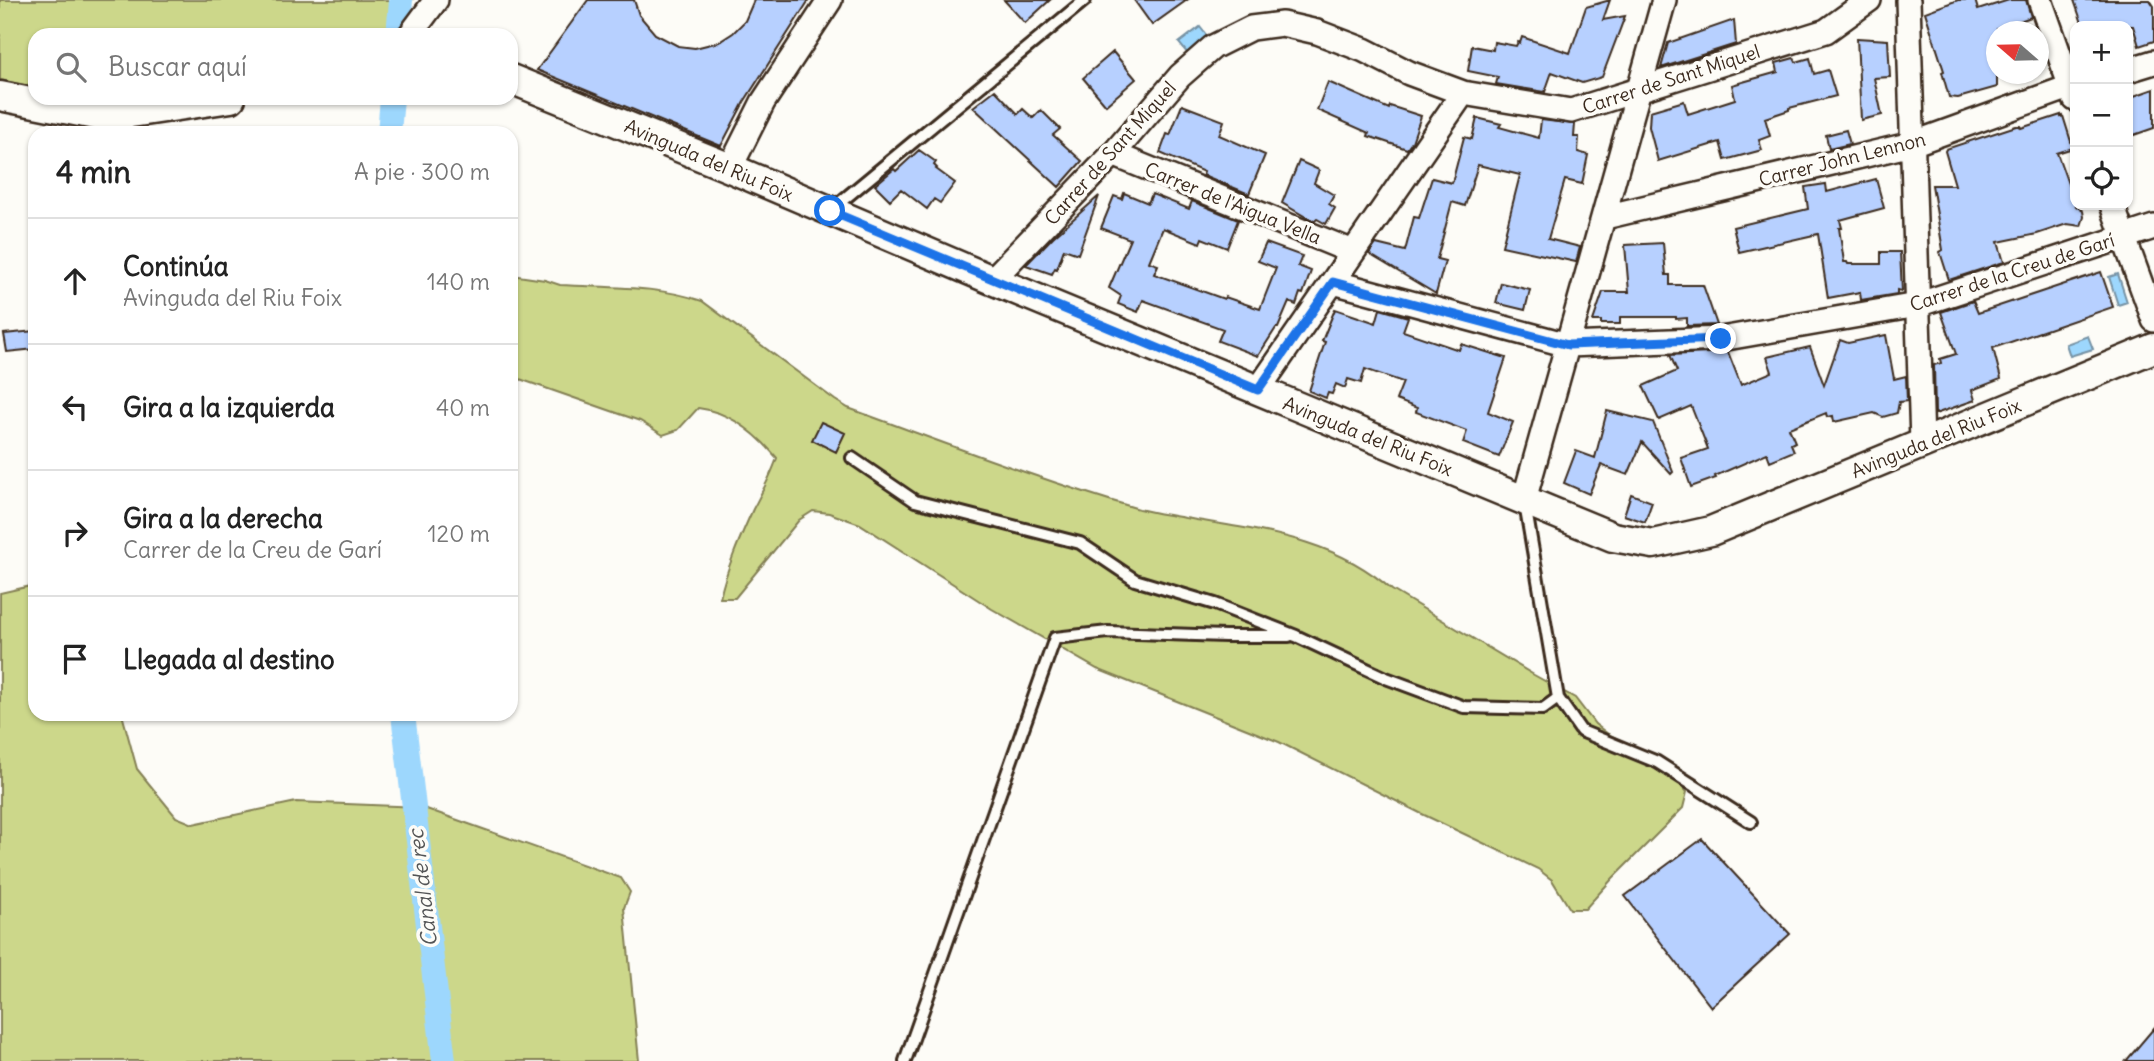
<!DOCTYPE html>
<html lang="es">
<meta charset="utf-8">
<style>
:root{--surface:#fff;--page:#f2f2f2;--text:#222;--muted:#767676;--line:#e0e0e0}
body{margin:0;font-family:Delius,sans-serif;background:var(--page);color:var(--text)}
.controls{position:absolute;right:21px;top:21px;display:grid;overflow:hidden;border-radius:14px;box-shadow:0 2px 5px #0004}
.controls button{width:63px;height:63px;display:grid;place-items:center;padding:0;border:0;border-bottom:2px solid var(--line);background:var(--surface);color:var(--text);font:35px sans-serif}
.compass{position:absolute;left:1986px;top:21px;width:63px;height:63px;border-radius:50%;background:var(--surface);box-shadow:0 2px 5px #0004;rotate:290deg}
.stop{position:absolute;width:21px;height:21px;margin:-16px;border:5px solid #1a73e8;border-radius:50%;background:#fff}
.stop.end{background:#1a73e8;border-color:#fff;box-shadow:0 2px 7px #0008}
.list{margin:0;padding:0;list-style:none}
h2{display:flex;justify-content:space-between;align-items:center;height:91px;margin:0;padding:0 28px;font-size:30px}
h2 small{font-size:23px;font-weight:400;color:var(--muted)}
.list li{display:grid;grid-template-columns:46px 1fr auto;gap:21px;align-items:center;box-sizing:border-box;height:126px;padding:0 28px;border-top:2px solid var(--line)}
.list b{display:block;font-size:26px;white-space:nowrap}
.list p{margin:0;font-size:23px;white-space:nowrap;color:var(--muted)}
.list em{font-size:23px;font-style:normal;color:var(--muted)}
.icon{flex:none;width:38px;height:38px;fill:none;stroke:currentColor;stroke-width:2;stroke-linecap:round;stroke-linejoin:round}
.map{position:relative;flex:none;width:2154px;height:1061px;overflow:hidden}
.search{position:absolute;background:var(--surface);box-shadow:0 2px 5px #0004;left:28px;top:28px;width:490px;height:77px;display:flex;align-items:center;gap:18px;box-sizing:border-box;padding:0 24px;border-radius:21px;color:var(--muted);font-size:26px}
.panel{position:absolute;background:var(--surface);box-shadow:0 2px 5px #0004;left:28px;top:126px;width:490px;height:595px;border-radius:21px}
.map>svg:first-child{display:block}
</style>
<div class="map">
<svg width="2154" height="1061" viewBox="0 0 2154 1061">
<rect width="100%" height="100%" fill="#fdfcf7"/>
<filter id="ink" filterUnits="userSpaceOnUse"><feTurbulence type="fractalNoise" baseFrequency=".0143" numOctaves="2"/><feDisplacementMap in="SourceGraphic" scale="14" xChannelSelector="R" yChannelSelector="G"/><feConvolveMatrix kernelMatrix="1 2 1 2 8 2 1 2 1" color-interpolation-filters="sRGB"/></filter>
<g filter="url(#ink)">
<path fill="#ccd78a" stroke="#848054" stroke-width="2" d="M0 0H412L382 35H35V87L0 80Z
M511 275 545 280 560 285C607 288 657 285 702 301L835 400 848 408C945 443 1040 480 1139 509 1154 513 1170 515 1185 518 1260 531 1333 537 1392 590L1534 675 1575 698 1595 724 1608 734 1640 750 1677 780 1687 792 1683 808 1613 878 1585 909H1570L1552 880 1538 869 1420 813 1279 742 1097 669 992 609 860 524 829 513 813 511 799 520 735 598H720C727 567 740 538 753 509 762 492 771 476 777 458 757 434 730 412 698 408L678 430 663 435 640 421 511 376Z
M35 585V714H122L137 769 176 817 193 824 296 802 421 807 621 878 630 892 624 908 639 1061H0V593Z"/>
<path fill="#9dd7fd" stroke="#7692a4" stroke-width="2" d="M1200 27 1208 37 1188 54 1179 43Z
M2118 274 2127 302 2118 305 2109 277Z
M2088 336 2093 349 2070 356 2066 344Z"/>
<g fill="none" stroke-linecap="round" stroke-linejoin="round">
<path stroke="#9dd7fd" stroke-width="24" d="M398 35 401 0
M389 133 392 98
M403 714 444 1061"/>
</g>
<path fill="#b7d0ff" stroke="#3b2a1e" stroke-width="2" d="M588 0H634L639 15 655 34 678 46 695 48 719 42 733 33 745 21 754 0H809L744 102 721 146 537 70Z
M1004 0H1050L1025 23Z
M1134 0H1187L1152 25Z
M1610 0 1603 20 1625 16 1602 77 1582 83 1552 72 1545 92 1496 84 1498 77 1468 71 1472 46 1493 50 1494 42 1516 46 1518 42 1520 43 1522 37 1570 53 1586 7Z
M1958 0H1975L1978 10 2009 0H2026L2031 17 1997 29V87L1958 98 1949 97 1942 72 1944 71 1925 12Z
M2074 0H2150L2154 6V41L2139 46 2133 26H2083Z
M1734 20 1736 44 1661 68 1668 43Z
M1857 38 1888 40 1890 77 1874 78 1882 115 1861 120Z
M1113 52 1136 79 1106 105 1083 78Z
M1794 58 1796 62 1810 58 1814 74 1828 70 1836 96 1789 108V110L1765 118 1770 136 1759 140 1762 150 1725 160 1720 142 1658 161 1649 127 1650 111 1684 101 1688 114 1735 99 1732 85 1778 72 1776 63Z
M1328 82 1389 109 1390 106 1421 116 1412 142 1407 149 1368 136 1369 133 1317 110Z
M2154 89V128L2128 137V98Z
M995 90 1018 114 1023 109 1033 118 1041 110 1060 129 1053 135 1082 161 1059 187 973 107Z
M1182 105 1224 121 1219 135 1265 155 1249 194 1203 175 1204 172 1160 153 1167 134 1170 135Z
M2061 115V117L2063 116 2073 148 2057 153 2076 206 2083 211 2084 217 2081 226 2067 224 2037 234 1998 242 2004 262 1949 280 1940 252 1943 250 1932 185H1955L1945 151 1946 149 2016 126H2020L2021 128Z
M1477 118 1501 124 1499 127 1539 138 1541 120 1575 124 1574 137H1579L1578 152 1588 155 1582 184 1565 180 1548 239 1580 247 1576 262 1502 246 1520 175 1478 165 1465 206 1452 202 1437 259 1445 261 1436 294 1369 254 1376 244 1405 251 1414 217 1419 218 1432 178 1452 183 1464 137 1472 139Z
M1846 130 1850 144 1829 149 1826 135Z
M919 150 936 162 934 165 937 168 936 169 955 183 940 203 934 199 927 209 901 189 890 200 875 185 894 169 896 171Z
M1299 161 1319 170 1314 183 1334 195 1329 204 1335 208 1326 224 1317 219 1315 221 1311 220 1282 203Z
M1876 179 1884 208 1840 220 1842 228H1839L1844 262H1847L1848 264H1881V252H1900L1902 291 1897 290V294L1861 300 1860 292 1828 298 1818 234 1739 252 1733 227 1808 209 1805 187 1826 184 1827 192Z
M1124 193 1148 203 1152 194 1189 209 1192 201 1238 220 1227 248 1202 238 1200 243 1163 228 1149 262 1158 265 1154 274 1224 299 1225 297 1260 309 1276 268 1258 261 1266 243 1302 256 1298 266 1311 271 1303 294 1300 293 1296 305 1289 302 1278 328H1276L1258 356 1218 341 1223 329 1143 300 1138 312 1118 304 1121 296 1109 288 1130 239 1101 228 1114 196 1122 199Z
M1099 196 1078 254 1064 249 1057 269 1055 268 1052 274 1026 265 1053 237Z
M1663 243 1666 275H1670V285H1703L1717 325 1687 326V318L1676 319V317H1620V324H1601V321H1593L1603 292H1629L1625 245Z
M2101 272 2113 307 1993 348 2001 379 1972 390 1975 400 1935 414 1934 365 1941 363 1940 359 1956 354 1941 312 1973 301 1978 313Z
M1501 283 1530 290 1525 310 1496 303Z
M1335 309 1376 323 1380 309 1408 317 1403 331 1459 350 1461 344 1506 358 1488 412 1513 422 1499 457 1463 443 1467 431 1416 412 1417 408 1396 400 1403 382 1365 369 1361 383 1348 379 1345 388 1336 384 1332 394 1328 393 1326 398 1309 391 1325 342 1322 341Z
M35 331V349L7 352 4 334Z
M1886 335 1894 379 1906 376 1907 401 1899 402 1897 413 1883 417 1874 413 1834 422 1833 416 1827 417 1826 413 1789 428 1795 442 1791 444 1794 451 1770 461 1767 453 1715 476 1716 478 1691 487 1681 458 1708 449 1691 406 1659 420 1643 386 1677 371 1670 355 1728 352 1741 385 1772 372 1767 357 1810 347 1824 385 1840 340 1848 343Z
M1607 411 1653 422 1673 472 1671 474 1642 442 1628 475 1601 465 1589 494 1564 483 1576 451 1595 458Z
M821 422 845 433 836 452 812 440Z
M1631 494 1652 502 1645 522 1624 515Z
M1702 839 1790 934 1711 1007 1625 896Z
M2154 1028V1061H2126Z"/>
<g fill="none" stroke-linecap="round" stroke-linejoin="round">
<g stroke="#3b2a1e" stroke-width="16">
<path id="service" d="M832 209 1085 0
M852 458 915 501 1080 543 1135 580 1215 604 1296 636 1386 678 1464 707 1543 709 1558 698
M1525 504 1558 698 1581 731 1657 762 1751 822
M905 1061 1055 638 1108 632 1225 636H1289"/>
</g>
<g stroke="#3b2a1e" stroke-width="28">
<path id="minor" d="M1908 0 1922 443
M2040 0 2075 99
M410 35 436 0
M2128 70 2154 62
M1113 154 1353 252
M730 168 763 102 830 0
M2112 205 2154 320
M1605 217 1912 144 2075 85
M992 280 1113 154 1180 76 1213 47 1251 28 1282 24 1317 32 1364 50 1409 73 1463 93 1571 111 1826 31 1869 0
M1333 282 1568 345 1721 339 1917 305 2154 227
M1258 390 1463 93
M1524 500 1664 0"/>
</g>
<g stroke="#3b2a1e" stroke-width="33">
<path id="tertiary" d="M511 79 730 168 992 280 1613 537 1653 544 1711 531 2154 348
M0 96 105 117 231 98"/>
</g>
<use href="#service" stroke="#fdfcf7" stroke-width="10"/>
<use href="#minor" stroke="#fdfcf7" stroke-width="23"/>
<use href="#tertiary" stroke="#fdfcf7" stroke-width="28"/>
</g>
</g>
<g fill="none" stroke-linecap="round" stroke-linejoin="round" filter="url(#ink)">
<path stroke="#1a73e8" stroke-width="9" d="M830 211 1258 390 1333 282 1568 345 1721 339"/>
</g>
<g text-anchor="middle" stroke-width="7" stroke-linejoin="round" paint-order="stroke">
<g font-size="19" fill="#3b2a1e" stroke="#fdfcf7">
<text transform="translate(1671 79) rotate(-18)" y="7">Carrer de Sant Miquel</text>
<text transform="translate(1110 153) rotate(-48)" y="7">Carrer de Sant Miquel</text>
<text transform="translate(1842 159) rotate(-14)" y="7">Carrer John Lennon</text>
<text transform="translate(709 160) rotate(23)" y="7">Avinguda del Riu Foix</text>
<text transform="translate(1233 203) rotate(22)" y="7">Carrer de l'Aigua Vella</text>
<text transform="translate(2012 272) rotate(-18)" y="7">Carrer de la Creu de Garí</text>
<text transform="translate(1368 436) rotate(22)" y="7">Avinguda del Riu Foix</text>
<text transform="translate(1936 438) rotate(-22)" y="7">Avinguda del Riu Foix</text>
</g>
<g font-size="21" font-style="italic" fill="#545556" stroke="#fdfcf7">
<text transform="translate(423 888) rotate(-97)" y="7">Canal de rec</text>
</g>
</g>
</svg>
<div class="controls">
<button>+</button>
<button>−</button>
<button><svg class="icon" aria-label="locate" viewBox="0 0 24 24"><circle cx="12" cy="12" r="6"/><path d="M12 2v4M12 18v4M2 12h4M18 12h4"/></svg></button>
</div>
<svg class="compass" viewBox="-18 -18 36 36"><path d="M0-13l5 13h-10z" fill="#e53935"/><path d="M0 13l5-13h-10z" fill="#767676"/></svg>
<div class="stop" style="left:830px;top:211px"></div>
<div class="stop end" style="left:1721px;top:339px"></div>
<div class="search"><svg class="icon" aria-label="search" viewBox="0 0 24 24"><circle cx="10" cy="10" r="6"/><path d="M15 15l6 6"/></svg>Buscar aquí</div>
<section class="panel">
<h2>4 min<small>A pie · 300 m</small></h2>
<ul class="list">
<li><svg class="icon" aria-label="ahead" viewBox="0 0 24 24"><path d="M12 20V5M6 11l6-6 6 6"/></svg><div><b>Continúa</b><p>Avinguda del Riu Foix</p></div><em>140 m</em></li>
<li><svg class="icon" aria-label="left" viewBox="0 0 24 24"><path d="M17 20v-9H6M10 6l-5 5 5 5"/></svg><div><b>Gira a la izquierda</b></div><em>40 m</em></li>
<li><svg class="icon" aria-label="right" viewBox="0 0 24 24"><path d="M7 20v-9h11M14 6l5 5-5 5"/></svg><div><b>Gira a la derecha</b><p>Carrer de la Creu de Garí</p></div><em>120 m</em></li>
<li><svg class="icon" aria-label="arrive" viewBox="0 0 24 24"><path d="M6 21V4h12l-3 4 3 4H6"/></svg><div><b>Llegada al destino</b></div></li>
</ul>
</section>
</div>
